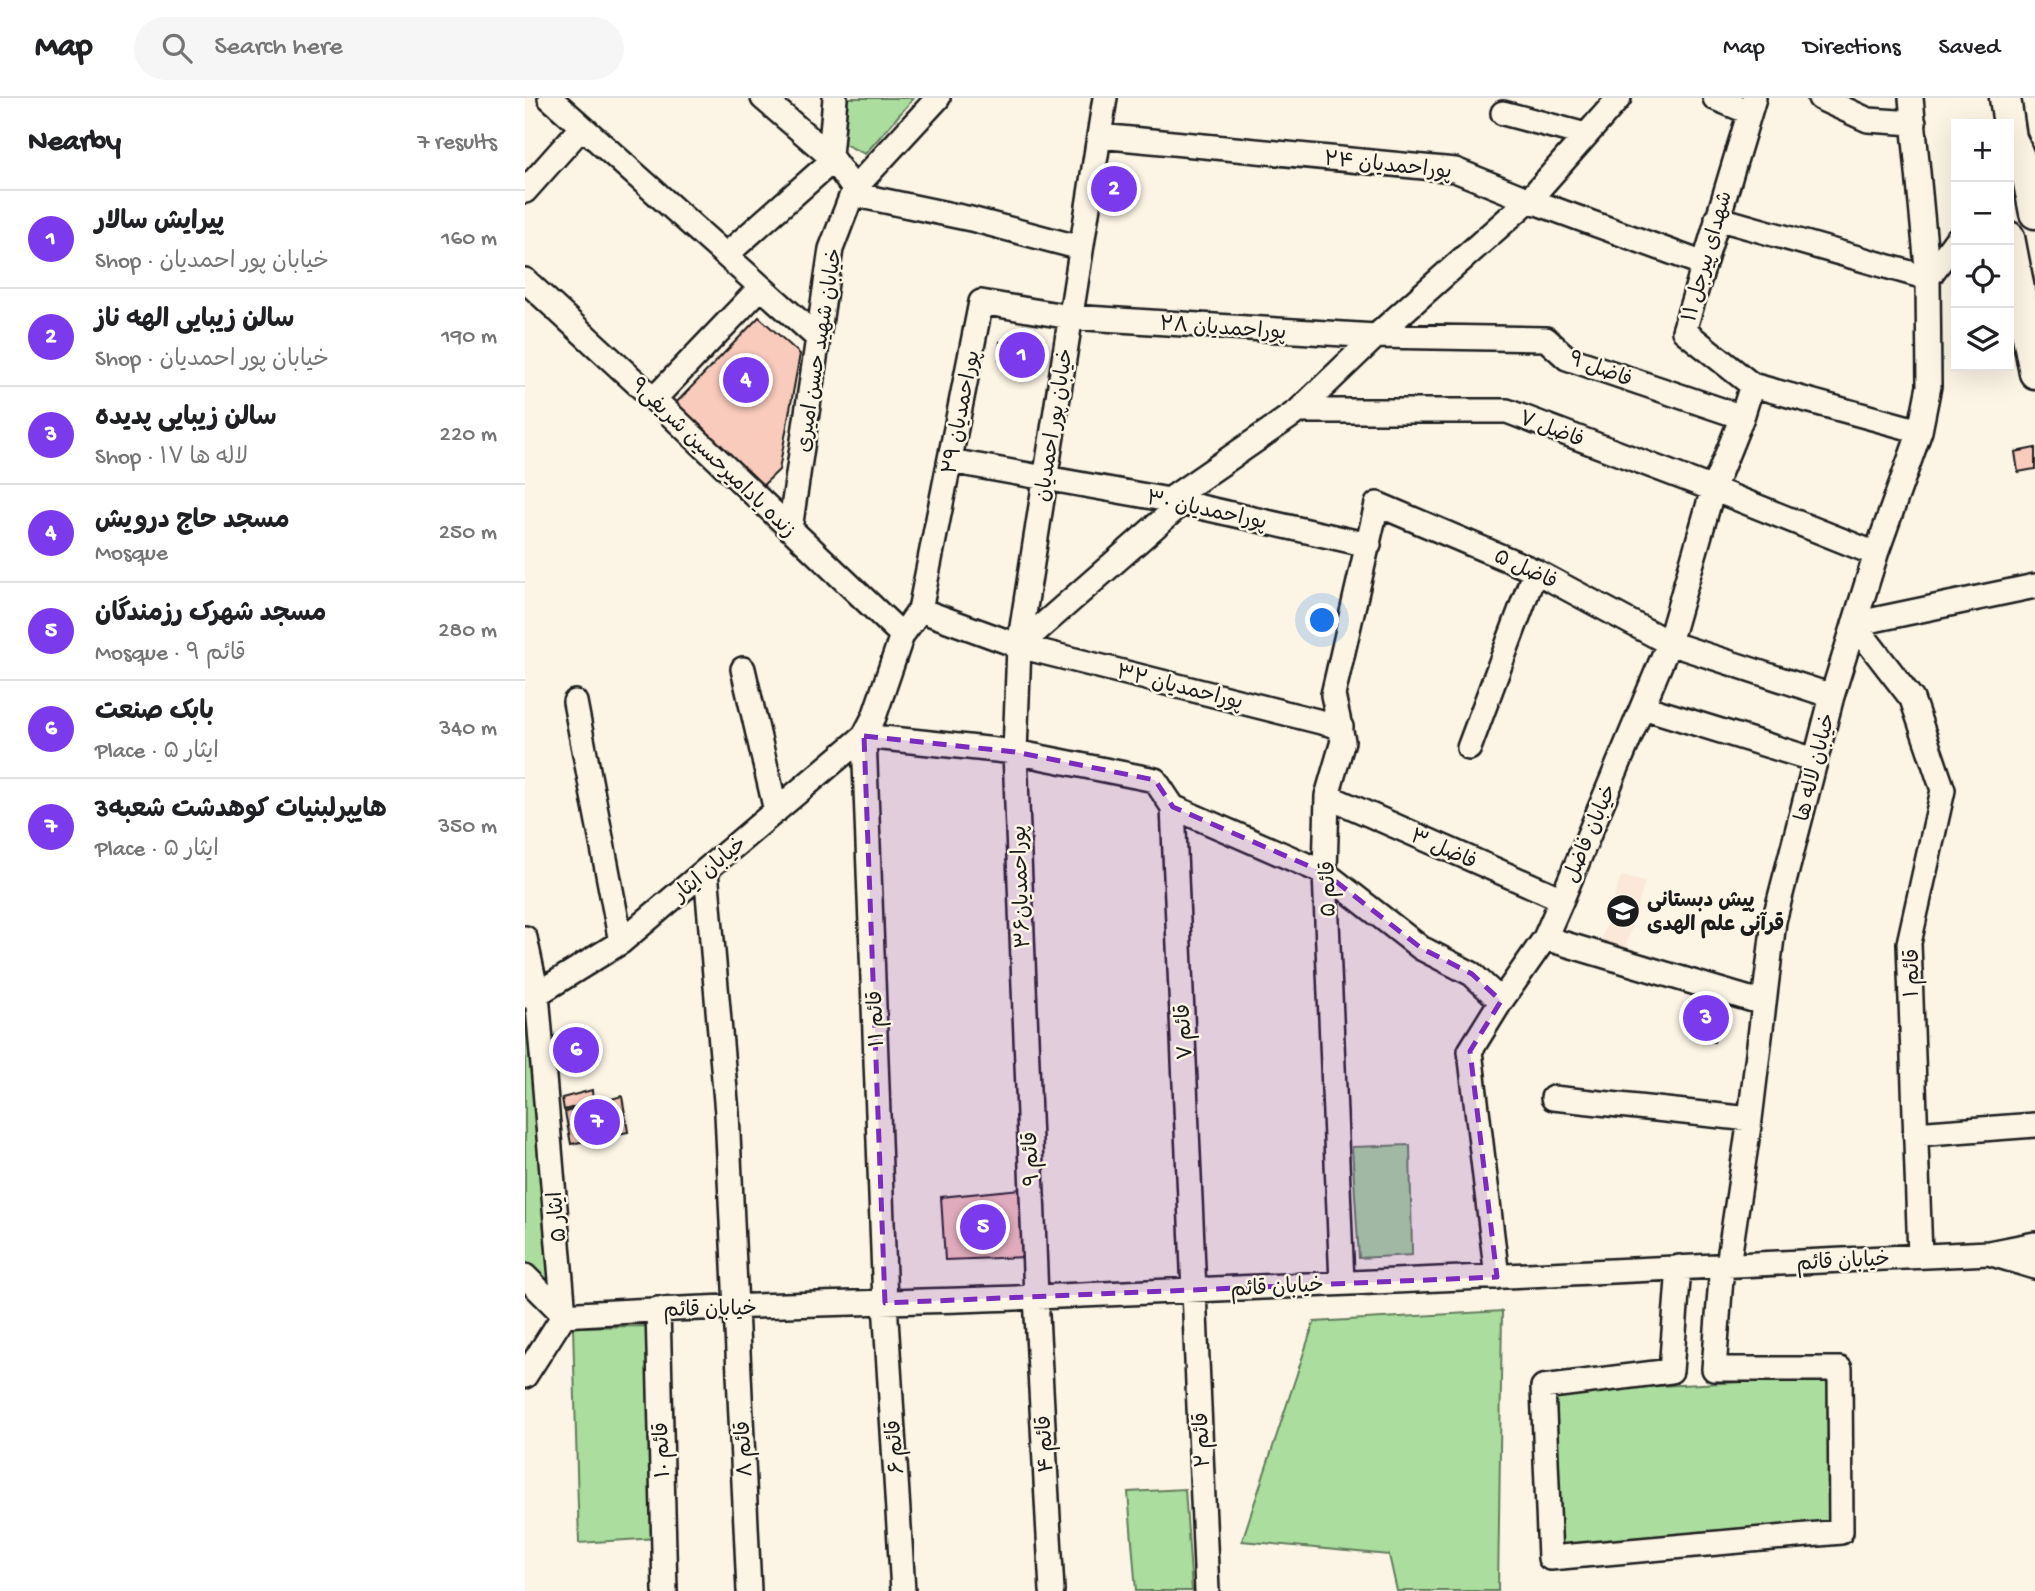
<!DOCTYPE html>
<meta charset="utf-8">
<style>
:root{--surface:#fff;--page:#f6f6f6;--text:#202124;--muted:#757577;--line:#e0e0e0;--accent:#7c3aed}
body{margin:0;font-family:"Gochi Hand","Playpen Sans Arabic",sans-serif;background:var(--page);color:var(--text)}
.controls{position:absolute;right:21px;top:21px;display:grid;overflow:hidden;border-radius:0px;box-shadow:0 7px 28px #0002}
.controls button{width:63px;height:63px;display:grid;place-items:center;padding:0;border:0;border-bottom:2px solid var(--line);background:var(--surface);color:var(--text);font:35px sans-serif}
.you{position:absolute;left:798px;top:523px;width:24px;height:24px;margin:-18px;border:5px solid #fff;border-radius:50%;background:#1a73e8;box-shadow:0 0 0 10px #1a73e833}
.badge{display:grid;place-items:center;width:46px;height:46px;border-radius:50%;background:var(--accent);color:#fff;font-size:23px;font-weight:700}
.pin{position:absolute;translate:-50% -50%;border:4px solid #fff;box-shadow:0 2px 7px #0006}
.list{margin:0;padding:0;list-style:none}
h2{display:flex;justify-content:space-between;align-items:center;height:91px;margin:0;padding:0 28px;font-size:30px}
h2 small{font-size:23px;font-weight:400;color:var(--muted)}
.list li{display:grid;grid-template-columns:46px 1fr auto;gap:21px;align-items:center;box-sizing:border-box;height:98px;padding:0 28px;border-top:2px solid var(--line)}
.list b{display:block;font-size:26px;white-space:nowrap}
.list p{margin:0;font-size:23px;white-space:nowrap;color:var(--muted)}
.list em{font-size:23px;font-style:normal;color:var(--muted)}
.icon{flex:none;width:38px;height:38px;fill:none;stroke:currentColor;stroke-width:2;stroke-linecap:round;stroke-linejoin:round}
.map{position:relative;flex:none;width:1510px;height:1493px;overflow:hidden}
header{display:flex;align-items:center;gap:42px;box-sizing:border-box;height:98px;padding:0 35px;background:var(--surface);border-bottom:2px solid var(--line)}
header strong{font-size:33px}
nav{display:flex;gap:38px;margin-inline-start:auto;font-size:24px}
.search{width:490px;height:63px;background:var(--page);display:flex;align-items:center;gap:18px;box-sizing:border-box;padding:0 24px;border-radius:38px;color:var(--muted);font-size:26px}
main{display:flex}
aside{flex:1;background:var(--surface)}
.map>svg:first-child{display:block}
</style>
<header>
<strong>Map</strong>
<div class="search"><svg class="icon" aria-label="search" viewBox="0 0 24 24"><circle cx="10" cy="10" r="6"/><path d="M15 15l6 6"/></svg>Search here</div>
<nav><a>Map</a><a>Directions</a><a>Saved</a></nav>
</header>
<main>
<aside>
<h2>Nearby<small>7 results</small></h2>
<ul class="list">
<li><span class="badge">1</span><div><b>پیرایش سالار</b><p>Shop · خیابان پور احمدیان</p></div><em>160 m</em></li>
<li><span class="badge">2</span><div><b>سالن زیبایی الهه ناز</b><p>Shop · خیابان پور احمدیان</p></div><em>190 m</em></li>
<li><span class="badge">3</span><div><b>سالن زیبایی پدیده</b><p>Shop · لاله ها ۱۷</p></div><em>220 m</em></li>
<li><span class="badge">4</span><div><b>مسجد حاج درویش</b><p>Mosque</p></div><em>250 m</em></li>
<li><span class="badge">5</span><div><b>مسجد شهرک رزمندگان</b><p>Mosque · قائم ۹</p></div><em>280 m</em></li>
<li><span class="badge">6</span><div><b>بابک صنعت</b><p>Place · ایثار ۵</p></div><em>340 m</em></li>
<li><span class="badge">7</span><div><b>هایپرلبنیات کوهدشت شعبه3</b><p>Place · ایثار ۵</p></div><em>350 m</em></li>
</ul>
</aside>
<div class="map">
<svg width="1510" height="1493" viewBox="0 0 1510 1493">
<rect width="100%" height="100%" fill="#fcf5e5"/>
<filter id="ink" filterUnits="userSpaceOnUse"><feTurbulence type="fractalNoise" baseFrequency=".0143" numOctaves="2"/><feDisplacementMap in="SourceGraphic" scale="14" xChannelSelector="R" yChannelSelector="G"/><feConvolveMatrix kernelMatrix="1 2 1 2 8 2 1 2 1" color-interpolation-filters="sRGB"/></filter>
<g filter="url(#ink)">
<path fill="#fbe8d9" d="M1096 778 1120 784 1100 851 1076 842Z"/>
<path fill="#aadd9e" stroke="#637c5d" stroke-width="2" d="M323 0H389L340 56 319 46Z
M7 903 30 1200 0 1170V905Z
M885 1047 887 1157 834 1160 827 1049Z
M977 1213 973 1493H872L864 1457 717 1443 789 1224Z
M127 1228 133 1440 54 1445 48 1229Z
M1307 1280 1308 1422 1272 1429 1034 1448 1026 1293Z
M660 1391 667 1493H611L603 1394Z"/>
<path fill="#f9cbbc" stroke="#1c1c1c" stroke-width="2" d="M574 76 607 79 603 106 570 103Z
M234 219 275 256 254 372 234 391 148 308Z
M475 244 520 253 517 271 474 262Z
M1510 350V371L1493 374 1490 354Z
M1172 896 1200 903 1189 944 1162 937Z
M66 942 70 957 35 964 32 946Z
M67 992 68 1004 39 1012 37 1000Z
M97 998 103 1034 46 1046 40 1014Z
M495 1091 501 1159 420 1162 416 1099Z"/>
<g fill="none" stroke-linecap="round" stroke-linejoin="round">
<g stroke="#1c1c1c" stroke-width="28">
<path id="minor" d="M25 0 293 240
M238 0 305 58 329 91 306 151 265 431
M1190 0 1224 14
M1229 0 1159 233 1227 287 1395 333
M1295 0 1343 22 1389 25
M978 15 1061 37
M574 38 930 72 1004 102 1179 166
M305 58 310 0
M329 91 413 0
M0 93 57 29
M327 96 446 121 556 150
M1192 120 1403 180
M201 157 308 62
M1403 180 1431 142
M0 182 129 301 377 537
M129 301 236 189
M773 313H982L1188 391 1351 456
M425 363 644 402 844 447
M644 402 773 313 851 238 1004 102 1094 0
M395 512 494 548 816 629
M494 548 657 405
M218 571 251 713
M50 604 96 844
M1118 609 1290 662
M944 650 1010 473
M802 698 1037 801
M648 709 800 775 896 850 947 876 976 903
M181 773 202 1015 224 1493
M0 840 12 896 39 1217
M1020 840 1238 905
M0 898 12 896 96 844 339 638 349 619 377 537 395 512 456 204 545 219 851 238 1021 241 1042 260 1217 319
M1028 1000 1225 1021
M1390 1036 1510 1027
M1467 1156 1510 1169
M1395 1158 1384 845 1418 692 1387 601 1329 526 1510 488
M1203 1167 1225 1021 1249 823 1307 598 1351 456 1395 333 1404 288 1403 180 1386 0
M1154 1169 1146 1273 1018 1289 1025 1460 1316 1434 1315 1271H1189L1197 1167
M0 1178 39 1217
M972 1179 945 953 976 903 1020 840 1037 801 1144 545 1188 391 1217 319 1227 287
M817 1185 800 775 802 698 818 643 808 597 852 406 1010 473 1144 545 1307 598
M133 1211 140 1493
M39 1217C196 1206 354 1206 512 1199 829 1186 1147 1170 1464 1155L1510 1146
M0 1278 39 1217
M378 1493 360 1205 339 638 490 654 630 682 648 709 682 1493
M527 1493 511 1199 490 654 494 548 580 0"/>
</g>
<g stroke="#1c1c1c" stroke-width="35">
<path id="major" d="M1480 0 1486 40 1503 80 1510 115
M1484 139 1510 275"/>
</g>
<use href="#minor" stroke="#fcf5e5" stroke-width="23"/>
<use href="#major" stroke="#fcf5e5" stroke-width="30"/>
</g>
</g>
<path fill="#7b2cbf" fill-opacity="0.2" stroke="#7b2cbf" stroke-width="5" stroke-dasharray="14 9" stroke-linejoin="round" d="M339 638 490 654 630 682 648 709 800 775 896 850 947 876 976 903 945 953 972 1179 360 1205Z"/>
<defs>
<g id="school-disc" transform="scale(1.75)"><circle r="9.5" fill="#1c1c1c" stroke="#fcf5e5"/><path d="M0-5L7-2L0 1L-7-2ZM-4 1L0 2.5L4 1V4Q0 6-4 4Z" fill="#fff"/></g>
</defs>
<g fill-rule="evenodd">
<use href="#school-disc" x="1098" y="813"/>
</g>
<g text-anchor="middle" stroke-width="5" stroke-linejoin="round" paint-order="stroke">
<g font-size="21" fill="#1c1c1c" stroke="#fcf5e5">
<text transform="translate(863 66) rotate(6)" y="7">پوراحمدیان ۲۴</text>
<text transform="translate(1181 158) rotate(-74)" y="7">شهدای پیرجل ۱۱</text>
<text transform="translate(698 229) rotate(4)" y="7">پوراحمدیان ۲۸</text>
<text transform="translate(293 252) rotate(-81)" y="7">خیابان شهید حسن امیری</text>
<text transform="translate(1076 270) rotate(21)" y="7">فاضل ۹</text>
<text transform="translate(435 314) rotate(-79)" y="7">پوراحمدیان ۲۹</text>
<text transform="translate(528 327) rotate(-81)" y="7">خیابان پور احمدیان</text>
<text transform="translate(1027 330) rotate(21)" y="7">فاضل ۷</text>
<text transform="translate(189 359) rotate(44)" y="7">زنده یادامیرحسین شریفی۹</text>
<text transform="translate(682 411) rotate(12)" y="7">پوراحمدیان ۳۰</text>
<text transform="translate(1001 470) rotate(25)" y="7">فاضل ۵</text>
<text transform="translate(655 588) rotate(14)" y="7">پوراحمدیان ۳۲</text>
<text transform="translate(1289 669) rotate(-76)" y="7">خیابان لاله ها</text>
<text transform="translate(1064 735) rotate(-67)" y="7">خیابان فاضل</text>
<text transform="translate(919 750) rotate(24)" y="7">فاضل ۳</text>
<text transform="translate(184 770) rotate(-40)" y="7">خیابان ایثار</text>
<text transform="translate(495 789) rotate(-92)" y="7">پوراحمدیان۳۶</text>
<text transform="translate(802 791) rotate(-91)" y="7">قائم ۵</text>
<text transform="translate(1386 875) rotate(-90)" y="7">قائم ۱</text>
<text transform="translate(350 921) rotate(-92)" y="7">قائم ۱۱</text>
<text transform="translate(658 934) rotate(-93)" y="7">قائم ۷</text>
<text transform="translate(505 1061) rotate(-92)" y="7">قائم ۹</text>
<text transform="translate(31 1119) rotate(-95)" y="7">ایثار ۵</text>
<text transform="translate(1318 1162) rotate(-3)" y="7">خیابان قائم</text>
<text transform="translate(752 1188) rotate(-3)" y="7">خیابان قائم</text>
<text transform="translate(185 1210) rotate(-1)" y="7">خیابان قائم</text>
<text transform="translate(676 1342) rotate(-92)" y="7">قائم ۲</text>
<text transform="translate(519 1346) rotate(-93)" y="7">قائم ۴</text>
<text transform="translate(369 1349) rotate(-94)" y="7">قائم ۶</text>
<text transform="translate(218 1351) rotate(-93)" y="7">قائم ۸</text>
<text transform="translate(136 1352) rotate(-92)" y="7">قائم ۱۰</text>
</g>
<g font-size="21" font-weight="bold" fill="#1c1c1c" stroke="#fcf5e5" text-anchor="start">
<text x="1122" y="808">پیش دبستانی<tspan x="1122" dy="24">قرآنی علم الهدی</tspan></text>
</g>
</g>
</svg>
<div class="controls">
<button>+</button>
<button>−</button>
<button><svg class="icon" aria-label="locate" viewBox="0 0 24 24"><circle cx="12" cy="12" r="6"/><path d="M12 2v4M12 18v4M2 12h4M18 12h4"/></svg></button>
<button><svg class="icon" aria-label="layers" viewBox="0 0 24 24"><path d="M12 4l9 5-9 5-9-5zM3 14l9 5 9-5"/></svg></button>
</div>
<div class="you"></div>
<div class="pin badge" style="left:497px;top:257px">1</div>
<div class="pin badge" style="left:589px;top:91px">2</div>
<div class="pin badge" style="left:1181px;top:920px">3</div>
<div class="pin badge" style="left:221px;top:282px">4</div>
<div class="pin badge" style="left:458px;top:1129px">5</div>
<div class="pin badge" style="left:51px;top:952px">6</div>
<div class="pin badge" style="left:72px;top:1024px">7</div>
</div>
</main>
